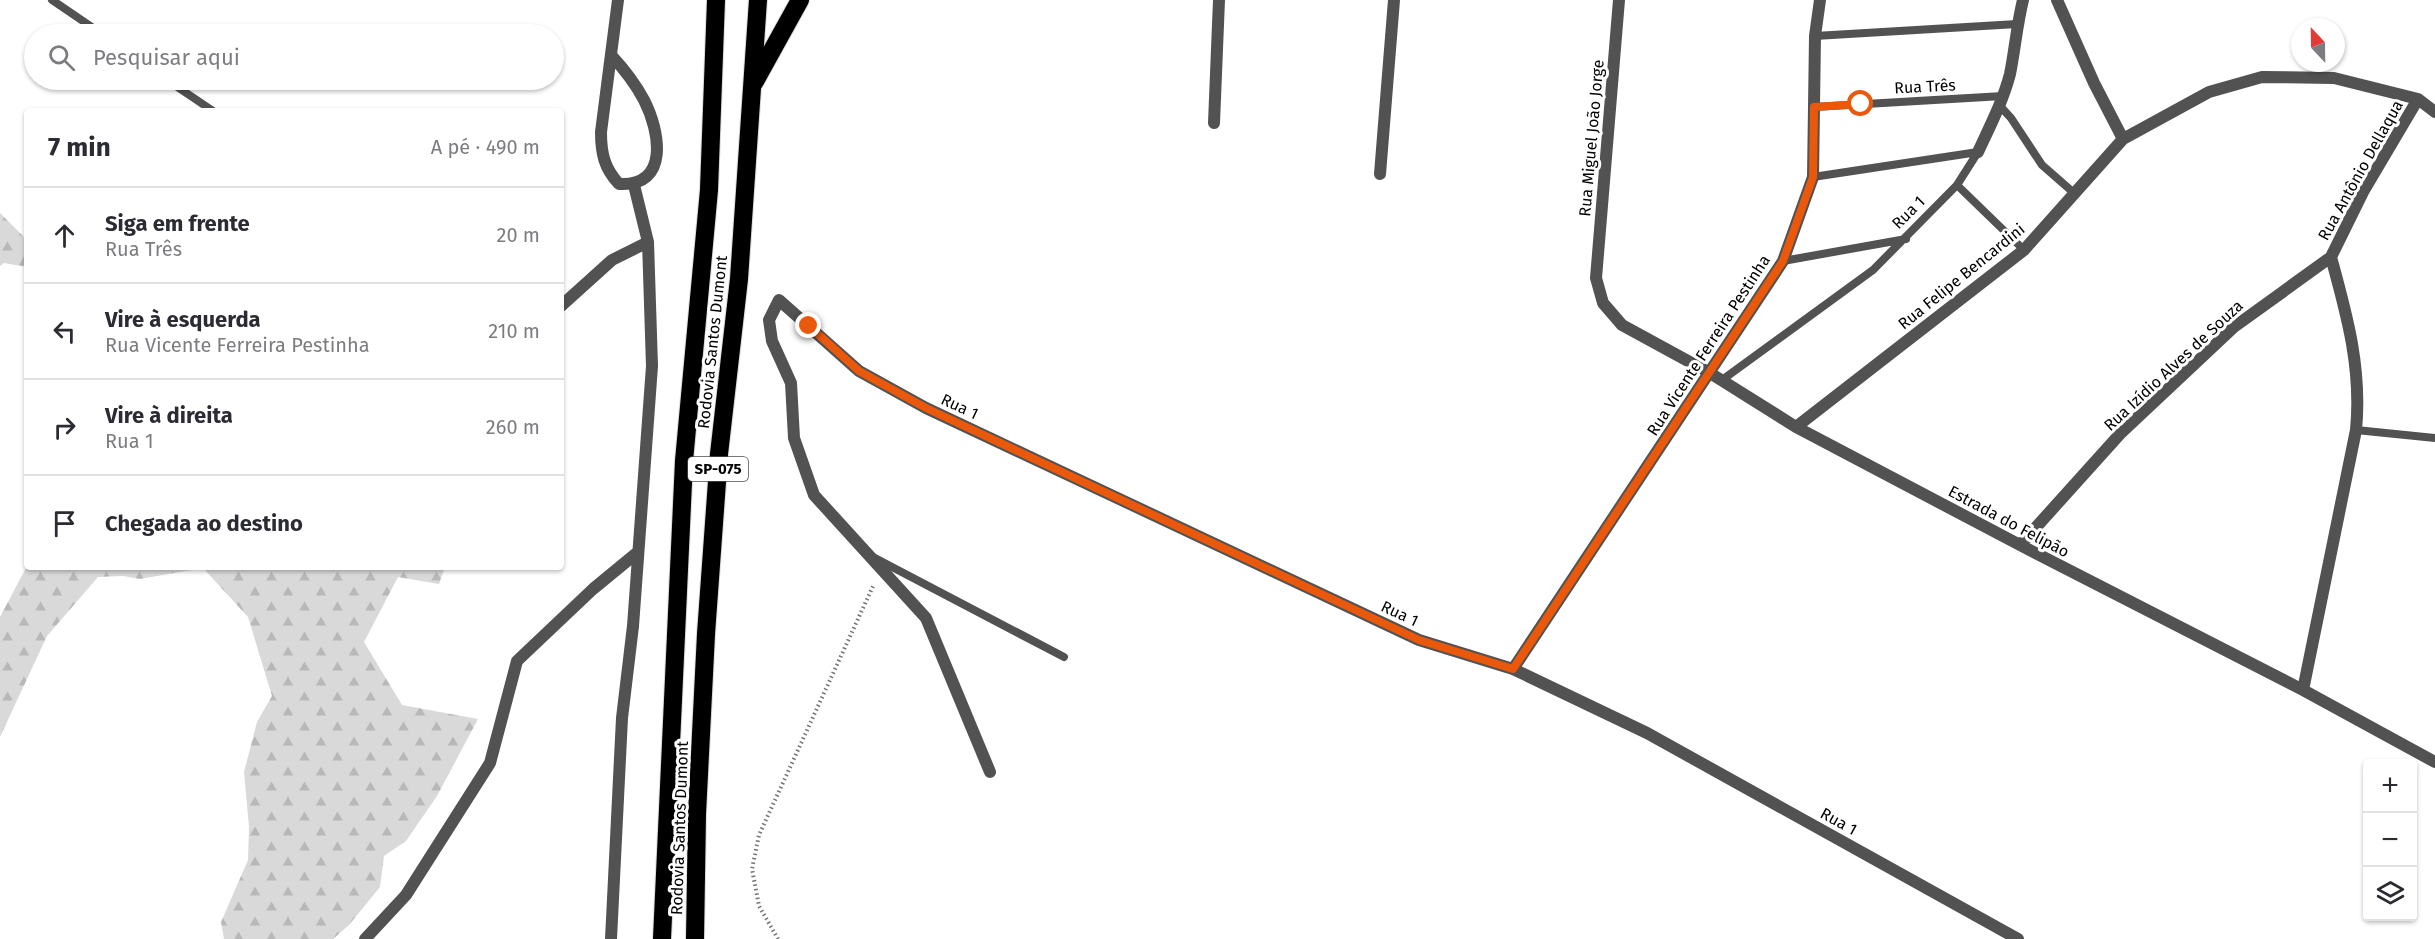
<!DOCTYPE html>
<html lang="pt">
<meta charset="utf-8">
<style>
:root{--surface:#fff;--page:#f2f2f3;--text:#2b2b33;--muted:#7c7c81;--line:#e1e1e2}
body{margin:0;font-family:"Fira Sans",sans-serif;background:var(--page);color:var(--text)}
.controls{position:absolute;right:18px;bottom:18px;display:grid;overflow:hidden;border-radius:6px;box-shadow:0 2px 4px #0004}
.controls button{width:54px;height:54px;display:grid;place-items:center;padding:0;border:0;border-bottom:2px solid var(--line);background:var(--surface);color:var(--text);font:30px sans-serif}
.compass{position:absolute;left:2291px;top:18px;width:54px;height:54px;border-radius:50%;background:var(--surface);box-shadow:0 2px 4px #0004;rotate:338deg}
.stop{position:absolute;width:18px;height:18px;margin:-14px;border:4px solid #ea580c;border-radius:50%;background:#fff}
.stop.end{background:#ea580c;border-color:#fff;box-shadow:0 2px 6px #0008}
.list{margin:0;padding:0;list-style:none}
h2{display:flex;justify-content:space-between;align-items:center;height:78px;margin:0;padding:0 24px;font-size:26px}
h2 small{font-size:20px;font-weight:400;color:var(--muted)}
.list li{display:grid;grid-template-columns:39px 1fr auto;gap:18px;align-items:center;box-sizing:border-box;height:96px;padding:0 24px;border-top:2px solid var(--line)}
.list b{display:block;font-size:22px;white-space:nowrap}
.list p{margin:0;font-size:20px;white-space:nowrap;color:var(--muted)}
.list em{font-size:20px;font-style:normal;color:var(--muted)}
.icon{flex:none;width:33px;height:33px;fill:none;stroke:currentColor;stroke-width:2;stroke-linecap:round;stroke-linejoin:round}
.map{position:relative;flex:none;width:2435px;height:939px;overflow:hidden}
.search{position:absolute;background:var(--surface);box-shadow:0 2px 4px #0004;left:24px;top:24px;width:540px;height:66px;display:flex;align-items:center;gap:15px;box-sizing:border-box;padding:0 21px;border-radius:33px;color:var(--muted);font-size:22px}
.panel{position:absolute;background:var(--surface);box-shadow:0 2px 4px #0004;left:24px;top:108px;width:540px;height:462px;border-radius:6px}
.map>svg:first-child{display:block}
</style>
<div class="map">
<svg width="2435" height="939" viewBox="0 0 2435 939">
<defs>
<pattern id="forest-firs" width="22" height="20" patternUnits="userSpaceOnUse" patternTransform="scale(1.5)"><rect width="22" height="20" fill="#d9d9d9"/><path d="M5 1l3.5 6h-7zM16 11l3.5 6h-7z" fill="#b8b8b8"/></pattern>
</defs>
<rect width="100%" height="100%" fill="#fff"/>
<path fill="url(#forest-firs)" d="M0 213 27 240V267L4 263 0 266Z
M27 566 445 567 439 584 398 577 364 642 402 705 478 719 437 796 406 841 384 856 380 887 349 925 333 939H224L221 922 248 860 249 827 244 772 257 722 272 696 248 617 203 568 140 579 123 576 98 577 47 636 0 737V617Z"/>
<g fill="none" stroke-linecap="round" stroke-linejoin="round">
<g stroke="#dbdbdb" stroke-width="20">
<path id="highway" d="M754 83 800 0
M662 939 684 461 709 190 716 0
M695 939 697 814 706 634 719 454 739 279 758 0"/>
</g>
<path stroke="#747474" stroke-width="4" stroke-dasharray="1.5 3" stroke-linecap="butt" d="M778 939 759 906 752 869 759 835 874 584"/>
<path stroke="#525252" stroke-width="8" d="M52 0 102 34
M1815 36 2017 24
M167 80 213 111
M2000 106 2011 118 2042 165 2074 193
M1814 107 2003 96
M1813 177 1978 152
M1957 185 2024 250
M1783 261 1906 239
M1722 380 1873 270 1957 185 1978 152
M2356 430 2435 438
M873 557 1064 657"/>
<path stroke="#525252" stroke-width="12" d="M1619 0 1596 278 1603 303 1622 325 1710 373 1796 427 2020 545 2303 690 2435 762
M2057 0 2094 83 2123 139
M611 55C624 69 635 83 644 100 660 131 670 187 619 184 604 168 601 153 601 132L618 0
M1214 123 1219 0
M1978 152C1990 126 2003 101 2010 74 2015 49 2017 24 2023 0
M1380 174 1394 0
M561 306 612 260 648 242
M1796 427 2024 250 2123 139 2209 92 2262 77 2334 78 2418 99 2435 112
M2020 545 2120 434 2234 327 2331 257 2363 192 2418 99
M1513 669 1783 261 1813 177 1815 36 1820 0
M2303 690 2356 430C2362 369 2347 315 2331 257
M990 772 926 618 814 495 794 438 791 383 772 341 769 320 779 300 859 371 926 408 1419 640 1513 669 1647 733 2018 939
M365 939 406 895 490 763 517 661 593 589 638 552
M611 939 622 718 633 626 652 366 648 242 634 185"/>
<use href="#highway" stroke="#000" stroke-width="18"/>
</g>
<g fill="none" stroke-linecap="round" stroke-linejoin="round">
<path stroke="#ea580c" stroke-width="8" d="M809 326 859 371 926 408 1419 640 1513 669 1783 261 1813 177 1814 107 1861 104"/>
</g>
<g text-anchor="middle" stroke-width="6" stroke-linejoin="round" paint-order="stroke">
<rect fill="#fff" stroke="#4c4c4c" stroke-width="1.5" x="688" y="457" width="60" height="24" rx="4.5"/>
<g font-size="15" font-weight="bold" fill="#000">
<text x="718" y="474">SP-075</text>
</g>
<g font-size="16" fill="#000" stroke="#fff">
<text transform="translate(1925 86) rotate(-3)" y="6">Rua Três</text>
<text transform="translate(1591 138) rotate(-85)" y="6">Rua Miguel João Jorge</text>
<text transform="translate(2360 170) rotate(-61)" y="6">Rua Antônio Dellaqua</text>
<text transform="translate(1908 212) rotate(-45)" y="6">Rua 1</text>
<text transform="translate(1961 276) rotate(-39)" y="6">Rua Felipe Bencardini</text>
<text transform="translate(712 342) rotate(-84)" y="6">Rodovia Santos Dumont</text>
<text transform="translate(1708 345) rotate(-57)" y="6">Rua Vicente Ferreira Pestinha</text>
<text transform="translate(2173 365) rotate(-43)" y="6">Rua Izídio Alves de Souza</text>
<text transform="translate(960 406) rotate(25)" y="6">Rua 1</text>
<text transform="translate(2009 521) rotate(28)" y="6">Estrada do Felipão</text>
<text transform="translate(1400 613) rotate(25)" y="6">Rua 1</text>
<text transform="translate(1839 821) rotate(29)" y="6">Rua 1</text>
<text transform="translate(679 828) rotate(-88)" y="6">Rodovia Santos Dumont</text>
</g>
</g>
</svg>
<div class="controls">
<button>+</button>
<button>−</button>
<button><svg class="icon" aria-label="layers" viewBox="0 0 24 24"><path d="M12 4l9 5-9 5-9-5zM3 14l9 5 9-5"/></svg></button>
</div>
<svg class="compass" viewBox="-18 -18 36 36"><path d="M0-13l5 13h-10z" fill="#e53935"/><path d="M0 13l5-13h-10z" fill="#7c7c81"/></svg>
<div class="stop" style="left:1861px;top:104px"></div>
<div class="stop end" style="left:809px;top:326px"></div>
<div class="search"><svg class="icon" aria-label="search" viewBox="0 0 24 24"><circle cx="10" cy="10" r="6"/><path d="M15 15l6 6"/></svg>Pesquisar aqui</div>
<section class="panel">
<h2>7 min<small>A pé · 490 m</small></h2>
<ul class="list">
<li><svg class="icon" aria-label="ahead" viewBox="0 0 24 24"><path d="M12 20V5M6 11l6-6 6 6"/></svg><div><b>Siga em frente</b><p>Rua Três</p></div><em>20 m</em></li>
<li><svg class="icon" aria-label="left" viewBox="0 0 24 24"><path d="M17 20v-9H6M10 6l-5 5 5 5"/></svg><div><b>Vire à esquerda</b><p>Rua Vicente Ferreira Pestinha</p></div><em>210 m</em></li>
<li><svg class="icon" aria-label="right" viewBox="0 0 24 24"><path d="M7 20v-9h11M14 6l5 5-5 5"/></svg><div><b>Vire à direita</b><p>Rua 1</p></div><em>260 m</em></li>
<li><svg class="icon" aria-label="arrive" viewBox="0 0 24 24"><path d="M6 21V4h12l-3 4 3 4H6"/></svg><div><b>Chegada ao destino</b></div></li>
</ul>
</section>
</div>
